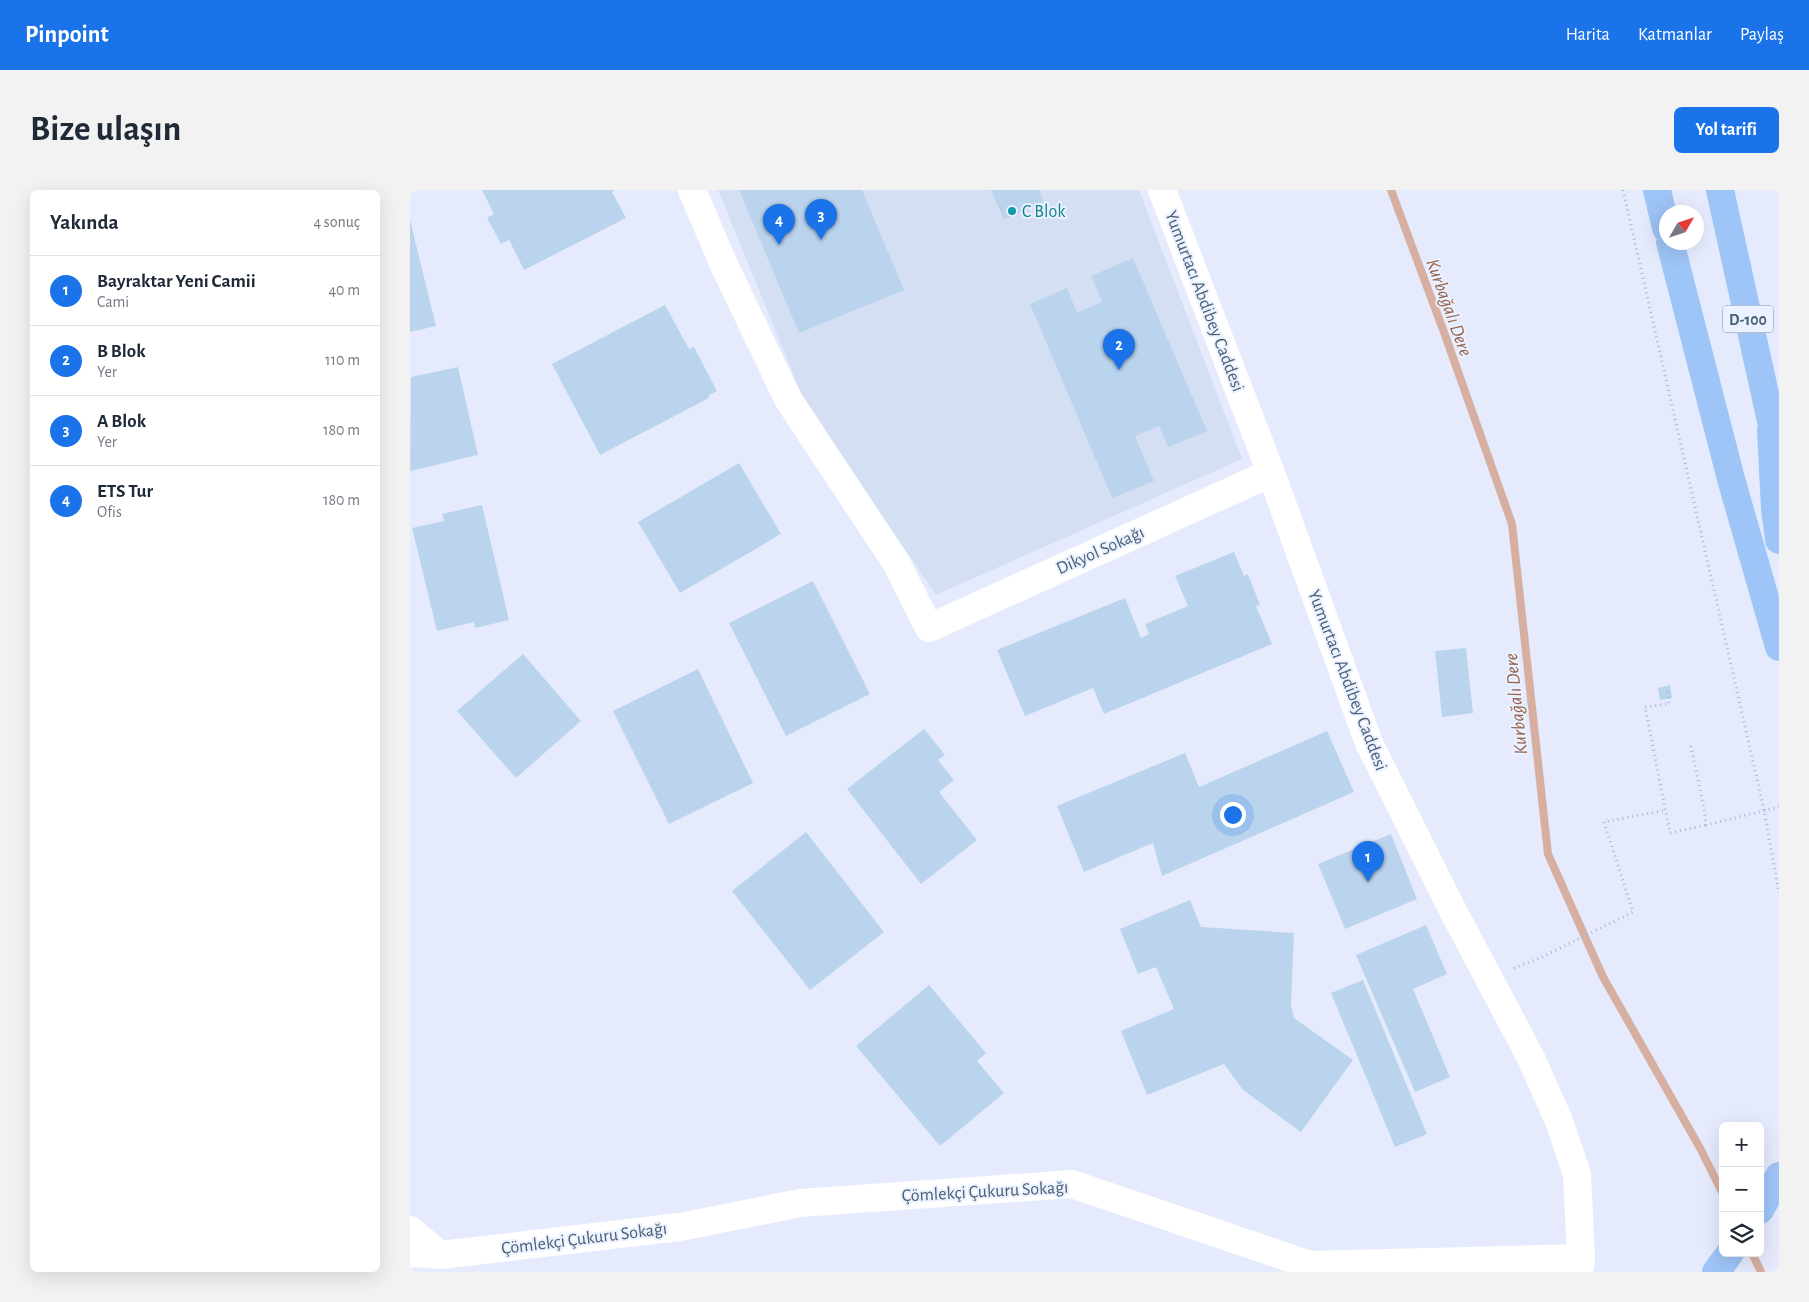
<!DOCTYPE html>
<html lang="tr">
<meta charset="utf-8">
<style>
:root{--surface:#fff;--page:#f2f2f3;--text:#1f2937;--muted:#747a83;--line:#e0e1e3;--accent:#1a73e8}
body{margin:0;font-family:"Alegreya Sans",sans-serif;background:var(--page);color:var(--text)}
.controls{position:absolute;right:15px;bottom:15px;display:grid;overflow:hidden;border-radius:8px;box-shadow:0 5px 20px #0002}
.controls button{width:45px;height:45px;display:grid;place-items:center;padding:0;border:0;border-bottom:1px solid var(--line);background:var(--surface);color:var(--text);font:25px sans-serif}
.compass{position:absolute;left:1249px;top:15px;width:45px;height:45px;border-radius:50%;background:var(--surface);box-shadow:0 5px 20px #0002;rotate:51deg}
.you{position:absolute;left:822px;top:624px;width:18px;height:18px;margin:-12px;border:4px solid #fff;border-radius:50%;background:#1a73e8;box-shadow:0 0 0 8px #1a73e833}
.badge{display:grid;place-items:center;width:32px;height:32px;border-radius:50%;background:var(--accent);color:#fff;font-size:16px;font-weight:700}
.pin{position:absolute;translate:-50% -41px;filter:drop-shadow(0 1px 2px #0008)}
.pin::after{content:'';position:absolute;top:26px;width:18px;height:15px;background:inherit;clip-path:polygon(0 0,100% 0,50% 100%)}
.list{margin:0;padding:0;list-style:none}
h2{display:flex;justify-content:space-between;align-items:center;height:65px;margin:0;padding:0 20px;font-size:21px}
h2 small{font-size:16px;font-weight:400;color:var(--muted)}
.list li{display:grid;grid-template-columns:32px 1fr auto;gap:15px;align-items:center;box-sizing:border-box;height:70px;padding:0 20px;border-top:1px solid var(--line)}
.list b{display:block;font-size:19px;white-space:nowrap}
.list p{margin:0;font-size:16px;white-space:nowrap;color:var(--muted)}
.list em{font-size:16px;font-style:normal;color:var(--muted)}
.icon{flex:none;width:28px;height:28px;fill:none;stroke:currentColor;stroke-width:2;stroke-linecap:round;stroke-linejoin:round}
.map{position:relative;flex:none;width:1369px;height:1082px;overflow:hidden;border-radius:8px}
header{display:flex;align-items:center;gap:30px;box-sizing:border-box;height:70px;padding:0 25px;background:var(--accent);color:#fff}
header strong{font-size:24px}
nav{display:flex;gap:28px;margin-inline-start:auto;font-size:18px}
.intro{display:flex;align-items:center;justify-content:space-between;box-sizing:border-box;height:120px;padding:0 30px}
h1{margin:0;font-size:35px}
.button{padding:12px 22px;border-radius:8px;background:var(--accent);color:#fff;font-size:18px;font-weight:700}
main{display:flex;gap:30px;padding:0 30px}
aside{flex:1;background:var(--surface);border-radius:8px;box-shadow:0 5px 20px #0002}
.map>svg:first-child{display:block}
</style>
<header>
<strong>Pinpoint</strong>
<nav><a>Harita</a><a>Katmanlar</a><a>Paylaş</a></nav>
</header>
<div class="intro"><h1>Bize ulaşın</h1><a class="button">Yol tarifi</a></div>
<main>
<aside>
<h2>Yakında<small>4 sonuç</small></h2>
<ul class="list">
<li><span class="badge">1</span><div><b>Bayraktar Yeni Camii</b><p>Cami</p></div><em>40 m</em></li>
<li><span class="badge">2</span><div><b>B Blok</b><p>Yer</p></div><em>110 m</em></li>
<li><span class="badge">3</span><div><b>A Blok</b><p>Yer</p></div><em>180 m</em></li>
<li><span class="badge">4</span><div><b>ETS Tur</b><p>Ofis</p></div><em>180 m</em></li>
</ul>
</aside>
<div class="map">
<svg width="1369" height="1082" viewBox="0 0 1369 1082">
<rect width="100%" height="100%" fill="#e5ebfc"/>
<path fill="#d4dff3" d="M308 0H729L832 269 526 405 395 213Z"/>
<g fill="none" stroke-linecap="round" stroke-linejoin="round">
<path stroke="#d7afa0" stroke-width="8" d="M981 0 1035 145 1102 334 1138 664 1193 787 1290 958 1313 1004
M1342 1063 1351 1082"/>
</g>
<path fill="#bbd4ee" d="M72 0H205L202 2 216 28 114 80 99 50 91 54 77 28 84 24Z
M329 0H452L494 100 389 143Z
M581 0H629L634 12 594 30Z
M0 30 26 136 0 142Z
M723 68 797 241 758 257 749 236 725 246 744 291 702 308 620 114 657 98 667 123 692 112 681 86Z
M255 115 279 159 284 157 307 201 299 205V208L190 265 142 174Z
M48 177 68 265 0 281 1 187Z
M329 273 371 344 270 403 228 332Z
M72 315 99 430 65 438 64 432 27 441 2 338 34 331 32 324Z
M824 362 834 386 838 384 850 415 846 416 862 454 694 524 683 498 615 526 587 460 715 408 731 448 739 444 735 434 778 416 765 386Z
M403 391 460 504 376 546 319 433Z
M1056 458 1063 523 1032 527 1025 461Z
M113 464 171 531 106 588 47 521Z
M288 479 343 593 259 634 203 521Z
M1260 495 1262 508 1250 510 1248 498Z
M514 539 535 565 528 570 544 590 529 602 567 650 511 694 437 599Z
M917 541 944 602 752 686 743 653 674 682 647 616 775 563 789 597Z
M396 642 474 742 400 800 322 701Z
M981 644 1007 709 935 739 908 674Z
M780 710 791 737 884 743 881 815 884 828 943 870 891 942 833 900 814 874 737 905 711 841 764 819 746 777 728 784 710 739Z
M1016 735 1037 784 1003 799 1040 887 1005 902 946 765Z
M953 790 1017 944 985 957 921 803Z
M519 795 576 863 567 871 594 903 530 956 446 856Z"/>
<g fill="none" stroke-linecap="round" stroke-linejoin="round">
<path stroke="#a0bbd6" stroke-width="3" stroke-dasharray="1 4" stroke-linecap="butt" d="M1213 0 1354 620 1369 703
M1257 502 1259 514 1235 517 1260 643 1296 635
M1281 556 1295 624 1296 635 1369 617
M1104 778 1130 768 1223 722 1194 632 1256 620"/>
<path stroke="#fff" stroke-width="28" d="M282 0 314 75 378 209 487 374 519 438 861 283"/>
<path stroke="#fff" stroke-width="28" d="M0 1040 30 1065
M0 1063 30 1065 270 1037 390 1013 662 994 900 1075 1171 1068"/>
<path stroke="#fff" stroke-width="28" d="M752 0 861 283 959 553 1040 715 1121 868 1149 931 1167 984 1171 1068 1169 1082"/>
<path stroke="#9ec5f7" stroke-width="28" d="M1247 0 1256 38
M1310 0 1361 231 1369 258
M1260 52 1321 289 1369 457
M1361 240 1365 319 1369 350
M1350 1020 1369 986
M1306 1082 1320 1063"/>
</g>
<circle fill="#0f9aa8" stroke="#ebf1ff" stroke-width="2" cx="602" cy="21" r="5"/>
<g text-anchor="middle" stroke-width="4" stroke-linejoin="round" paint-order="stroke">
<rect fill="#ebf1ff" stroke="#7b8c9e" stroke-width="1" x="1313" y="115.5" width="50" height="27" rx="4"/>
<g font-size="16" font-weight="bold" fill="#4b6174">
<text x="1338" y="135">D-100</text>
</g>
<g font-size="18" fill="#0d838f" stroke="#ebf1ff" text-anchor="start">
<text x="612" y="27">C Blok</text>
</g>
<g font-size="18" fill="#4b6174" stroke="#ebf1ff">
<text transform="translate(795 111) rotate(69)" y="6">Yumurtacı Abdibey Caddesi</text>
<text transform="translate(690 360) rotate(-24)" y="6">Dikyol Sokağı</text>
<text transform="translate(938 490) rotate(69)" y="6">Yumurtacı Abdibey Caddesi</text>
<text transform="translate(575 1001) rotate(-3)" y="6">Çömlekçi Çukuru Sokağı</text>
<text transform="translate(174 1048) rotate(-7)" y="6">Çömlekçi Çukuru Sokağı</text>
</g>
<g font-size="19" font-style="italic" fill="#95604b" stroke="#ebf1ff">
<text transform="translate(1040 117) rotate(70)" y="7">Kurbağalı Dere</text>
<text transform="translate(1105 514) rotate(-96)" y="7">Kurbağalı Dere</text>
</g>
</g>
</svg>
<div class="controls">
<button>+</button>
<button>−</button>
<button><svg class="icon" aria-label="layers" viewBox="0 0 24 24"><path d="M12 4l9 5-9 5-9-5zM3 14l9 5 9-5"/></svg></button>
</div>
<svg class="compass" viewBox="-18 -18 36 36"><path d="M0-13l5 13h-10z" fill="#e53935"/><path d="M0 13l5-13h-10z" fill="#747a83"/></svg>
<div class="you"></div>
<div class="pin badge" style="left:958px;top:692px">1</div>
<div class="pin badge" style="left:709px;top:180px">2</div>
<div class="pin badge" style="left:411px;top:50px">3</div>
<div class="pin badge" style="left:369px;top:55px">4</div>
</div>
</main>
